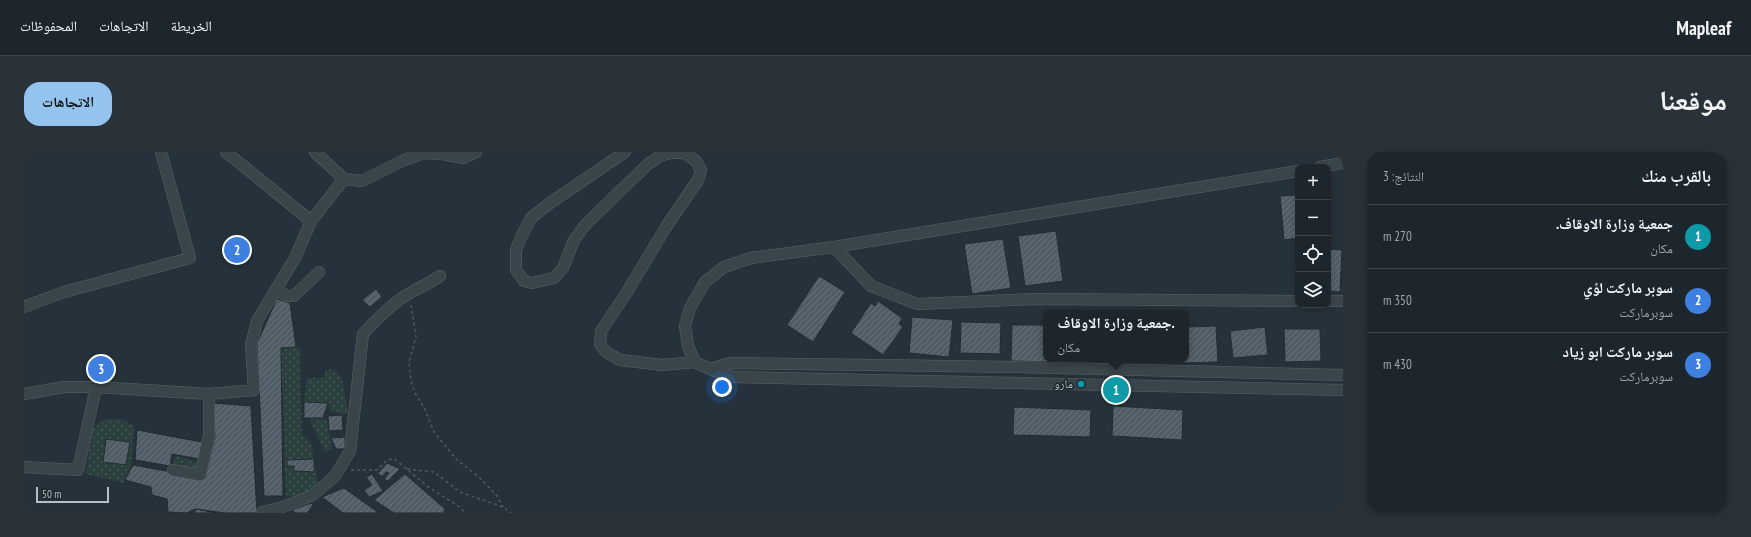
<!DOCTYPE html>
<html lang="ar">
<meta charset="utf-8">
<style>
:root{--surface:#1c262c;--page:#293238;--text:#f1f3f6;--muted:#a0a5a9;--line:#3a4348;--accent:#94c3ed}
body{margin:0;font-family:"PT Sans Narrow","Noto Naskh Arabic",sans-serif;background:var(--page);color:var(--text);direction:rtl}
.controls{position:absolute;right:12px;top:12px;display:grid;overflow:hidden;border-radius:8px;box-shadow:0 2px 6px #0003}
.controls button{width:36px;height:36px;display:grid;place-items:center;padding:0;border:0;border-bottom:1px solid var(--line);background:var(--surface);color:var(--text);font:20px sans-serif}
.scale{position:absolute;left:12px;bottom:10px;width:73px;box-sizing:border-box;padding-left:4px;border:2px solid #b6bfc7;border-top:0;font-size:11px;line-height:14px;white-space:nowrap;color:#b6bfc7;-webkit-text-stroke:3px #1f2930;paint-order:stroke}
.you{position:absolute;left:698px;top:235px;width:14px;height:14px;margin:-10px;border:3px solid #fff;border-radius:50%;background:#1a73e8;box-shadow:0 0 0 6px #1a73e833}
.badge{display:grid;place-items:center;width:26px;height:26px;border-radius:50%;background:var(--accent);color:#fff;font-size:13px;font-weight:700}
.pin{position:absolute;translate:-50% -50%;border:2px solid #fff;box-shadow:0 1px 4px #0006}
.popup{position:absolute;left:1019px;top:158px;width:146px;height:52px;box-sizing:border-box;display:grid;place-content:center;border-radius:8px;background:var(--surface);filter:drop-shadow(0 1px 3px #0005);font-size:13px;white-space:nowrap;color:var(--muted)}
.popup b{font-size:15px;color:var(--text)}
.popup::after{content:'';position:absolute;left:50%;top:100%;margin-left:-8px;border:8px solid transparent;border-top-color:var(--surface)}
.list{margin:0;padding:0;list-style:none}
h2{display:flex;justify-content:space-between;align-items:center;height:52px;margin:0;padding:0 16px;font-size:17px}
h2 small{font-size:13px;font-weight:400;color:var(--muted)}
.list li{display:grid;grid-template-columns:26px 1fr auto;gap:12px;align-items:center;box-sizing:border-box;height:64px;padding:0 16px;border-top:1px solid var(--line)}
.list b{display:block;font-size:15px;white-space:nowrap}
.list p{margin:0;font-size:13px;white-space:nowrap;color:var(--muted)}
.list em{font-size:13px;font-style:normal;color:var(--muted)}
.icon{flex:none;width:22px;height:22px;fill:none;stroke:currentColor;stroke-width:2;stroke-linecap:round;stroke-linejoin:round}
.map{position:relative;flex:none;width:1319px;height:361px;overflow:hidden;direction:ltr;border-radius:16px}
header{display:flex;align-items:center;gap:24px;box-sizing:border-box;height:56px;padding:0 20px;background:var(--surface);border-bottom:1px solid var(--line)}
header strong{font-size:19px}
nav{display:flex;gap:22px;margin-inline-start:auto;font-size:14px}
.intro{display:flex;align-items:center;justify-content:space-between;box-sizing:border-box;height:96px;padding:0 24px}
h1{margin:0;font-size:28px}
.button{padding:10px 18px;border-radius:16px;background:var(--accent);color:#111;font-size:14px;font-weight:700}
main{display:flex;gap:24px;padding:0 24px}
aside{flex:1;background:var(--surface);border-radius:16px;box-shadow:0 2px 6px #0003}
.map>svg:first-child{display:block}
</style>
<header>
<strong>Mapleaf</strong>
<nav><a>الخريطة</a><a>الاتجاهات</a><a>المحفوظات</a></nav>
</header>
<div class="intro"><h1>موقعنا</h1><a class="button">الاتجاهات</a></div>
<main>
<aside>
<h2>بالقرب منك<small>النتائج: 3</small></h2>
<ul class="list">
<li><span class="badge" style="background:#0f9aa8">1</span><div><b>جمعية وزارة الاوقاف.</b><p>مكان</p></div><em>270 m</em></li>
<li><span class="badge" style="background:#3f7fe0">2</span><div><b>سوبر ماركت لؤي</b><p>سوبرماركت</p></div><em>350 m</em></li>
<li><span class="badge" style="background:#3f7fe0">3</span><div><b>سوبر ماركت ابو زياد</b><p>سوبرماركت</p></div><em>430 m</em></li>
</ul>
</aside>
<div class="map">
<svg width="1319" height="361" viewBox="0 0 1319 361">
<defs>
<pattern id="garden-dots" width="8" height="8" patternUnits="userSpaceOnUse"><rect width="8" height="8" fill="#2b403e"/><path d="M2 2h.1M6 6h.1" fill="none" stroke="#485a58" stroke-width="1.8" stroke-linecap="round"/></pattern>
<pattern id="building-hatch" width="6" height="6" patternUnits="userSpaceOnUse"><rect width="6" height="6" fill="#505d66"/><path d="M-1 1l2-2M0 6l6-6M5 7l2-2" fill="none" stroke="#67727a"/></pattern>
</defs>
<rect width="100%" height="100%" fill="#26323b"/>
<path fill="url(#garden-dots)" d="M272 195 276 196 278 283 287 290 294 333 278 343 262 344 257 196Z
M301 218H311L318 226 324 262 307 260 304 251 280 250 283 226H301Z
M285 266 302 267 308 297 301 300Z
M81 267H97L110 274 108 309 100 331 62 322 68 278Z
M152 303 175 311 171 318 149 314Z"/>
<path fill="url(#building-hatch)" stroke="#212b32" d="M1272 43 1274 86 1260 88 1256 44Z
M1032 79 1039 129 1001 134 994 84Z
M979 87 987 136 948 142 940 92Z
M1304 97 1318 98 1316 140 1304 139Z
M795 124 821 140 789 190 763 173Z
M352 137 358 145 346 155 338 148Z
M253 147 266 151 272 195 257 196 259 344H240L233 191Z
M854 149 878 166 875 172 879 175 859 203 827 181 847 151 851 154Z
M888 165 929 168 925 205 885 201Z
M937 170 977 171 976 202 936 201Z
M988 173H1022V207H1028V210L987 209Z
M1192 174 1194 210 1160 211 1159 207H1162V175Z
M1241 175 1244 203 1209 206 1206 179Z
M1260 177H1296L1297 209 1261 210Z
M1093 207H1134V210L1093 209Z
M280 250 304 251 299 266H280Z
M189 251 227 254 233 361H201L172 357 162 361 144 360 143 347 128 343 127 335 101 328 109 313 181 326 191 284Z
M1089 254 1159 258 1158 288 1088 284Z
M990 255 1067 258 1066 285 989 283Z
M318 263 319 278 305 279 304 264Z
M113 278 178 290 175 307 148 302 146 314 111 308Z
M321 285V297H312L307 286Z
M82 287 106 290 102 313 79 310Z
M290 307V320L270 319V314H263V308Z
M363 311 376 317 364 329 360 327 365 321 362 320 358 325 354 321Z
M348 322 359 339 345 345 340 338 348 333 342 325Z
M381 322 421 357 420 361H370L350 348Z
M320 336 355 361H319L298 345Z
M287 351 289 353 283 361H272L268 358Z
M172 357 192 361H170Z"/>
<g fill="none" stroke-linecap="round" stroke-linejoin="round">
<g stroke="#586269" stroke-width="12">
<path id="minor" d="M202 0 287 69
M291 0 320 27
M601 0 526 51 507 66 498 83 492 98V118L500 129 508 131 530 126 539 116 550 88 562 72 624 12 636 4 646 1H660L672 9 677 18 674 28 642 75 603 140 577 179 576 192 582 200 596 208 638 213 671 210 686 217 708 225 1319 238
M1296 15 1319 11
M810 95 847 134 893 152 1012 147 1274 149
M252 137 263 144H270L295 120
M1304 149H1319
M0 155 40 140 166 106 137 0
M671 210 664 194 661 174 666 156 681 130 700 115 727 106 810 95 1274 19
M686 217 706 211 992 215 1319 223
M0 242 40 235H72L185 242 230 238 227 193 233 169 271 106 287 69 320 27 338 29 380 8 400 1 418 2 439 6 452 0
M0 315 54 318 72 235
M149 318 176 323 185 284V242
M238 360 256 356 289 343 311 324 326 299 339 182C350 170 371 149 386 141 396 135 406 131 416 124"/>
</g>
<path stroke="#4a5d5c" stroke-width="1.5" stroke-dasharray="3 3" stroke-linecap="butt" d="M387 153 392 185 385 210 387 229 391 241 401 257 410 280 432 307 455 325 473 344 479 355
M383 317 410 320 436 340 479 355 487 361
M327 318H353L364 307 372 308 403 334 434 354 442 361"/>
<use href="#minor" stroke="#3a444b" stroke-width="11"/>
</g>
<circle fill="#0f9aa8" stroke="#1f2930" stroke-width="1.5" cx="1057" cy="232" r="4"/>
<g text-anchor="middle" stroke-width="3.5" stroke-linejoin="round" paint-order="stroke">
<g font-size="12" fill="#b6bfc7" stroke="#1f2930" text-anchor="end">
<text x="1049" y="236">مارو</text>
</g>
</g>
</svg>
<div class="controls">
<button>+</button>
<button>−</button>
<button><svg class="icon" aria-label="locate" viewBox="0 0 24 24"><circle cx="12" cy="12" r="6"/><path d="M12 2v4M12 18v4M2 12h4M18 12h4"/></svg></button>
<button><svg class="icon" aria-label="layers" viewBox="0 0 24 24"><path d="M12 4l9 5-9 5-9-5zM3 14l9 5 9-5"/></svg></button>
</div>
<div class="scale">50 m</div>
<div class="you"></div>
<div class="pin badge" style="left:1092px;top:238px;background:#0f9aa8">1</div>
<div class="popup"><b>جمعية وزارة الاوقاف.</b>مكان</div>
<div class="pin badge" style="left:213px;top:98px;background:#3f7fe0">2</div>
<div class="pin badge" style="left:77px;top:217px;background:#3f7fe0">3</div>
</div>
</main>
